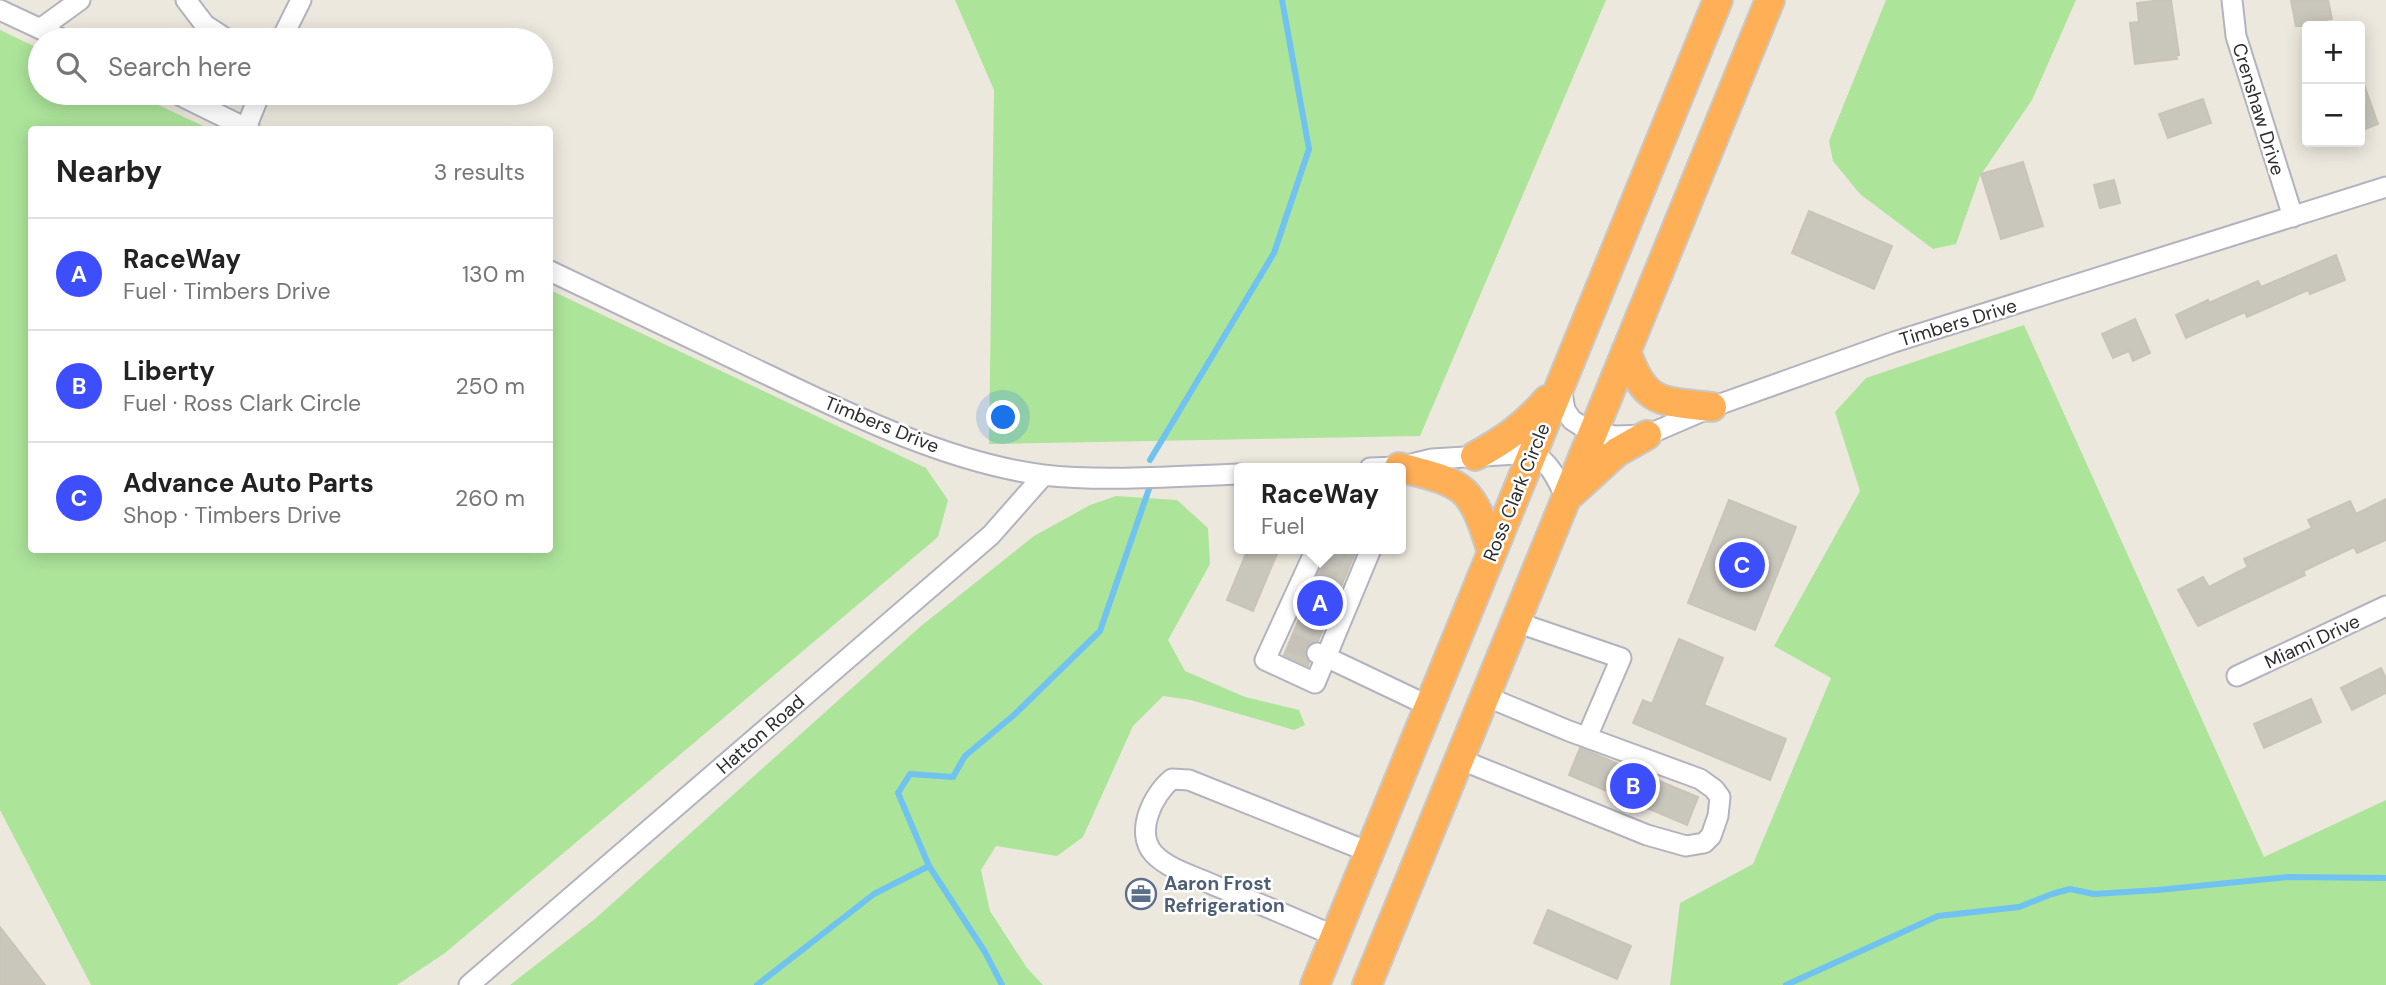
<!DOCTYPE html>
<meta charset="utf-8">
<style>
:root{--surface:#fff;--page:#f6f6f6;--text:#222;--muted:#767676;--line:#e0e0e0;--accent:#3d4efc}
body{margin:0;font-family:"DM Sans",sans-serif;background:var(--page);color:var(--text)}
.controls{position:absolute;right:21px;top:21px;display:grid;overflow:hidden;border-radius:7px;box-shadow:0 4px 18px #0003}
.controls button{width:63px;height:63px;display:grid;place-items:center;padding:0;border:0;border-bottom:2px solid var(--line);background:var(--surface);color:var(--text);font:35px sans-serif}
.you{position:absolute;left:1004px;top:418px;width:24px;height:24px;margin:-18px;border:5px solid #fff;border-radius:50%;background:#1a73e8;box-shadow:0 0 0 10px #1a73e833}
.badge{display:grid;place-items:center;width:46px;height:46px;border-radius:50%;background:var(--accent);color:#fff;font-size:23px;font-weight:700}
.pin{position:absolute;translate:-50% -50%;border:4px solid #fff;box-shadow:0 2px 7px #0006}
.popup{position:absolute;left:1234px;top:463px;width:172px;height:91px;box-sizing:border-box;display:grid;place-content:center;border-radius:7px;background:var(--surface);filter:drop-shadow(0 2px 5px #0005);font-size:23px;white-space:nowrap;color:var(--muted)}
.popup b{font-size:26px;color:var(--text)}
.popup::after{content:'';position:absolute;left:50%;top:100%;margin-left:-14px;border:14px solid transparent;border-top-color:var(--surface)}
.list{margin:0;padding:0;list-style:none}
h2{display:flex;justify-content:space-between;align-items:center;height:91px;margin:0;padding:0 28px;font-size:30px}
h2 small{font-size:23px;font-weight:400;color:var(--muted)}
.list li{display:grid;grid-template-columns:46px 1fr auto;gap:21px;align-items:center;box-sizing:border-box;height:112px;padding:0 28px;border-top:2px solid var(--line)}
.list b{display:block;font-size:26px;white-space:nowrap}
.list p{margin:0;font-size:23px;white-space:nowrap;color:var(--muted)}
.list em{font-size:23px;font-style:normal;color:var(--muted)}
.icon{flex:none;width:38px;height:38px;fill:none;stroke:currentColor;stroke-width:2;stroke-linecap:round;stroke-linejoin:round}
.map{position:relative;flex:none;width:2386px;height:985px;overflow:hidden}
.search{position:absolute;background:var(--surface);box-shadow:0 4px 18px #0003;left:28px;top:28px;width:525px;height:77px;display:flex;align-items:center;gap:18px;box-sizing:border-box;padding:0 24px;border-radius:38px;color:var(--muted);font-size:26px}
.panel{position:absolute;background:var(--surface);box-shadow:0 4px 18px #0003;left:28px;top:126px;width:525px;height:427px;border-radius:7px}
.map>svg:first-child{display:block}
</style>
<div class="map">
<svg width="2386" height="985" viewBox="0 0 2386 985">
<rect width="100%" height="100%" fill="#ede8de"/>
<path fill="#ace49a" d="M955 0H1606L1420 436 989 444 994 90Z
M1886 0H2076L2032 100 1980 176 1956 244 1933 249 1860 194 1833 161 1829 141Z
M0 30 40 49V93H132L210 129 32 130V550H550V290L926 468 948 500 938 537 445 953 397 985H91L0 810Z
M2024 325 2264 857 2386 800V985H1670L1680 903 1753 864 1831 678 1774 646 1860 491 1835 412 1866 378Z
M1116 496 1177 500 1208 528 1210 564 1168 640 1185 671 1245 697 1299 710 1305 725 1294 730 1191 700 1163 696 1133 726 1083 837 1057 856 996 846 981 870 990 911 1027 968 1043 985H510L596 918 921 626 1034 536 1090 505Z"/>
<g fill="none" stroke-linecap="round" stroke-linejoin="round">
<path stroke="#70c2f0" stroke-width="6" d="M1150 460 1274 253 1309 149 1282 0
M757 985 874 894 929 866
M1002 985 985 952 929 866 898 793 910 774 953 777 965 756 1014 715 1100 631 1151 483
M1786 985 1938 916 2019 907 2052 894 2070 889 2094 894 2158 890 2289 877 2386 878"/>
</g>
<path fill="#c9c6bc" stroke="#c9c4b7" stroke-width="2" d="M2161 0H2171L2179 55H2176L2177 59 2135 64 2130 23 2139 22 2137 3Z
M2291 0H2328L2332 19 2325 20 2326 26H2296Z
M2362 79 2378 124 2360 131V80Z
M2203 99 2211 123 2168 138 2159 114Z
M2023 162 2043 226 2001 239 1981 174Z
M2114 180 2120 203 2100 208 2094 185Z
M1809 211 1892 246 1874 289 1792 253Z
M2336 255 2345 280 2310 294 2308 290 2247 317 2245 312 2186 338 2176 315 2208 300 2209 303 2258 281 2261 287Z
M2135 319 2150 353 2133 361 2129 351 2113 358 2102 334Z
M2386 499V540L2357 553 2354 547 2303 571 2305 575 2198 626 2178 590 2203 577 2209 587 2248 567 2244 559 2312 528 2308 520 2350 501 2356 514Z
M1729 500 1796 527 1755 630 1688 603Z
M1248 549H1279L1253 611 1227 600Z
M1328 549H1357L1318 641 1310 643 1306 649 1305 655 1309 662 1308 666 1284 655Z
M1679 639 1723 658 1704 705 1786 739 1770 780 1633 723 1643 700 1652 704Z
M2381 668 2386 679V693L2352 710 2341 688Z
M2311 699 2321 722 2264 748 2254 724Z
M1580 748 1698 797 1687 825 1569 775Z
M1548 910 1631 946 1617 979 1534 943Z
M0 927 45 985H0Z"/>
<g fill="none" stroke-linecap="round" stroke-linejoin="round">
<path stroke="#c6c2ba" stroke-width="19" stroke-dasharray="19 10" stroke-linecap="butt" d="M1327 551 1351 563
M1317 574 1342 585
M1307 599 1332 608
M1300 619 1323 629
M1290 642 1314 652"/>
<g stroke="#b2b3bf" stroke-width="23">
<path id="minor" d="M186 0 205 25 228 40
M2232 0 2236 36 2293 217
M0 10 64 40
M40 29 80 0
M281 40 301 0
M175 93 250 130
M246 128 260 93
M550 271C623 306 696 341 770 376 853 416 951 463 1043 475 1105 482 1177 476 1240 474
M1561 387 1565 410 1572 420 1592 433 1616 436 1647 435 1712 407 1894 342 2386 187
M1370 468 1399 467 1432 459 1532 453C1551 463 1557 480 1566 498
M1316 549 1265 660 1315 683 1326 657 1317 653
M1371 549 1326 657 1429 706
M1516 622 1621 658 1587 737
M2237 676 2386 606
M1459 759 1647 835 1686 846 1704 843 1711 836 1718 816 1720 797 1714 789 1700 779 1569 731 1485 696
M1335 936C1295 919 1256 902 1216 886 1197 877 1169 870 1154 854 1134 833 1153 794 1172 779L1189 780 1369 852
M469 985 991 535 1044 475"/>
</g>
<g stroke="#c8c8c8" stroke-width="32">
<path id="highway" d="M1626 351C1645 405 1660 401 1712 407
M1475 456C1505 440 1524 426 1547 400
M1399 467C1466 484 1471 485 1492 552
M1571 494 1617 452 1647 435
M1315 985 1718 0
M1367 985 1770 0"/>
</g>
<use href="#minor" stroke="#fff" stroke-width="19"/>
<use href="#highway" stroke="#ffb057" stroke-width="28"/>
</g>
<defs>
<g id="office-ring" transform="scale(1.575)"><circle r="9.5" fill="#fff" stroke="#5c6f8a" stroke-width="1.5"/><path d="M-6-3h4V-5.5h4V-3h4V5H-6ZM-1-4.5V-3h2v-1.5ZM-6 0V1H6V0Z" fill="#5c6f8a"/></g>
</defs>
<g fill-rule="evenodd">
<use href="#office-ring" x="1141" y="894"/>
</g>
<g text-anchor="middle" stroke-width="5" stroke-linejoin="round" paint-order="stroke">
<g font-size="19" fill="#2c2c2c" stroke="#fff">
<text transform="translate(2259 109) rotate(73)" y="7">Crenshaw Drive</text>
<text transform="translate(1958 322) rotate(-17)" y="7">Timbers Drive</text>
<text transform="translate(882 424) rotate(22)" y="7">Timbers Drive</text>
<text transform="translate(1516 492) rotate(-68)" y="7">Ross Clark Circle</text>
<text transform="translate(2312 641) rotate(-25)" y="7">Miami Drive</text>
<text transform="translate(760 734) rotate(-41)" y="7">Hatton Road</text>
</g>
<g font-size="19" font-weight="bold" fill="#4e5e75" stroke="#fff" text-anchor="start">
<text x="1164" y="890">Aaron Frost<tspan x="1164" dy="22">Refrigeration</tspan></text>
</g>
</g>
</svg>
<div class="controls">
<button>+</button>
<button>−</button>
</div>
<div class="you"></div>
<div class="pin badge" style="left:1320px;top:603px">A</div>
<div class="popup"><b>RaceWay</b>Fuel</div>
<div class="pin badge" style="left:1633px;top:786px">B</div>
<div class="pin badge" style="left:1742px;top:565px">C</div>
<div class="search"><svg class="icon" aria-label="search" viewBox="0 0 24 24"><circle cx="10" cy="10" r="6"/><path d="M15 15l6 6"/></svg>Search here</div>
<section class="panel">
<h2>Nearby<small>3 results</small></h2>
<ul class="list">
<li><span class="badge">A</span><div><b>RaceWay</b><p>Fuel · Timbers Drive</p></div><em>130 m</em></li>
<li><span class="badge">B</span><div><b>Liberty</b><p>Fuel · Ross Clark Circle</p></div><em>250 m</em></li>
<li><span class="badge">C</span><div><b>Advance Auto Parts</b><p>Shop · Timbers Drive</p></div><em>260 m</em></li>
</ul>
</section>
</div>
